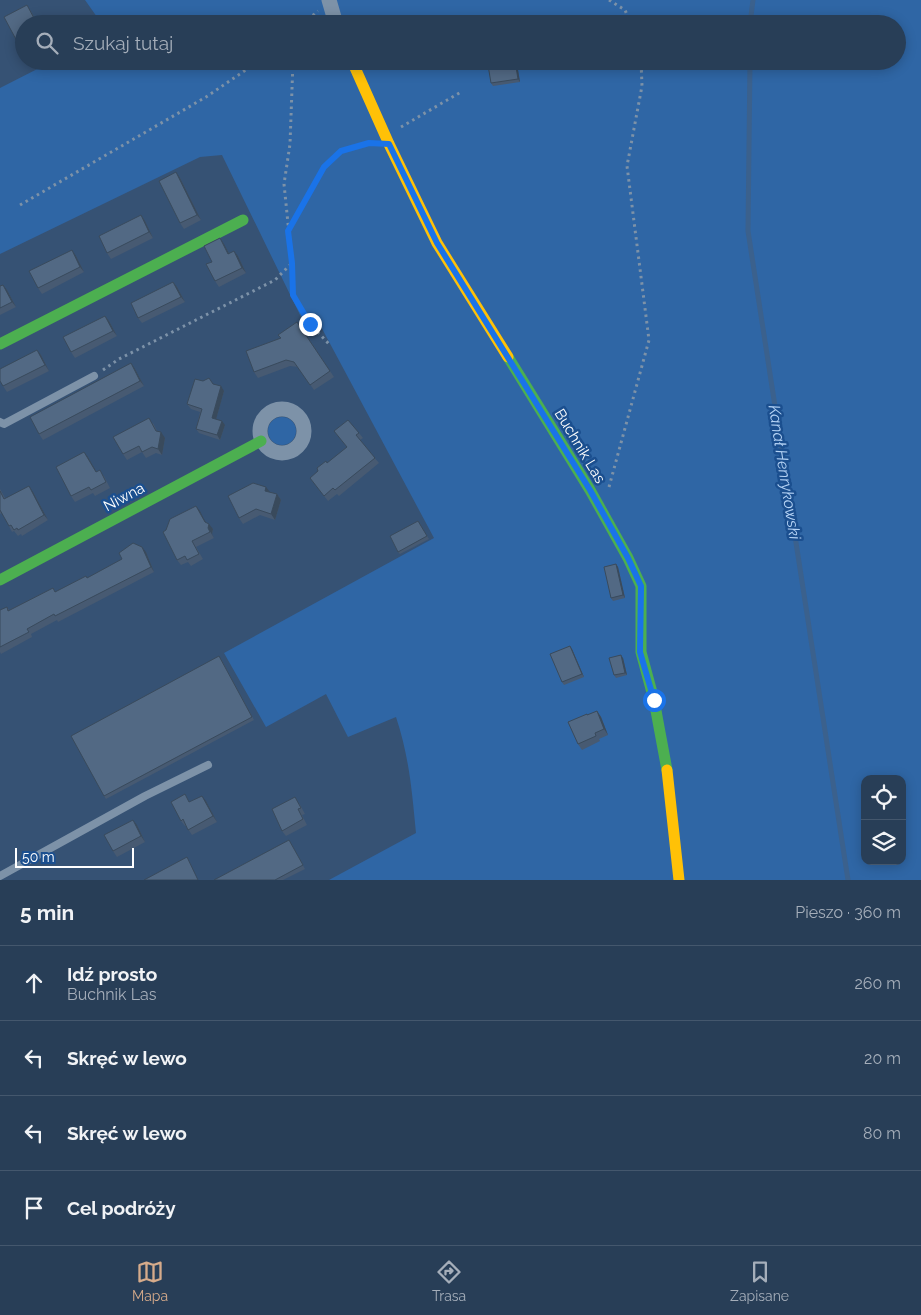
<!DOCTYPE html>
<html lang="pl">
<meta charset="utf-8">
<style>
:root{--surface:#283e57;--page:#30455d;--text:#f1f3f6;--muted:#a5aeba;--line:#44576d;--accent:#d6ab8b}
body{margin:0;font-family:Raleway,sans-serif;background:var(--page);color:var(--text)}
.controls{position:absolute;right:15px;bottom:15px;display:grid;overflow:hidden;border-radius:10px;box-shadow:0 2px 12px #0003}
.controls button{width:45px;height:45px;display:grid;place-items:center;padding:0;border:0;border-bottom:1px solid var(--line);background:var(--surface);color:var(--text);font:25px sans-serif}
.scale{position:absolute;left:15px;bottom:12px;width:119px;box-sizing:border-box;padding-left:5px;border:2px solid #fff;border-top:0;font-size:14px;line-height:18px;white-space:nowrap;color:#fff;-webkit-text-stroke:4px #1b4f8f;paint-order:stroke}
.stop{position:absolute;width:15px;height:15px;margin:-11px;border:4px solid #1a73e8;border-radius:50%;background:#fff}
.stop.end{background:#1a73e8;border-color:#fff;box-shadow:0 1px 5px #0008}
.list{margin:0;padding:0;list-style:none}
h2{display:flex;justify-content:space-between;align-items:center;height:65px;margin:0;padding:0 20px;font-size:21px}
h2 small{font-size:16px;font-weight:400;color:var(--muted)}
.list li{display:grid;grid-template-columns:32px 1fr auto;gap:15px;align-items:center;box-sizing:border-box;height:75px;padding:0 20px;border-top:1px solid var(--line)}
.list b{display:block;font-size:19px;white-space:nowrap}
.list p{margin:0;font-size:16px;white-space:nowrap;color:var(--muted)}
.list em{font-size:16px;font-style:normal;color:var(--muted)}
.icon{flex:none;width:28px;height:28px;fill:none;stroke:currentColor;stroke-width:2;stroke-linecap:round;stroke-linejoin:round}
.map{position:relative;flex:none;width:921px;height:880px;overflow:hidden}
.search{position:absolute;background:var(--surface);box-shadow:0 2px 12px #0003;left:15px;right:15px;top:15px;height:55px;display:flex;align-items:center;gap:12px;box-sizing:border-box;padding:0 18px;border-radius:28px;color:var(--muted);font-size:19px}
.sheet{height:365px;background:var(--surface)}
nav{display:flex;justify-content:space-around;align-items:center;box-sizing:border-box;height:70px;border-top:1px solid var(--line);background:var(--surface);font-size:14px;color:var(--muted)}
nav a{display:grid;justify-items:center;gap:2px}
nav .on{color:var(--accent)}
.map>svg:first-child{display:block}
</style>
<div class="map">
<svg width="921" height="880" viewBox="0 0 921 880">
<rect width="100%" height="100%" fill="#365274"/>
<path fill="#2f66a5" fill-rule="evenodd" d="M85 0H921V880H329L416 833C412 791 409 756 396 717L348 737 326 694 266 727 224 653 434 538 319 323 302 319 222 155 200 157 0 254V88L53 61H897V24H102ZM865 779H902V861H865Z
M268 431a14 14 0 1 1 28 0a14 14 0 1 1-28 0Z"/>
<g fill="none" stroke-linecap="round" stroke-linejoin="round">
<path stroke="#3b618d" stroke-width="5" d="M750 24 753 0
M750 61 748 231 848 880"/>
<path stroke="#7d92a8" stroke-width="3" stroke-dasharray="2.5 4" stroke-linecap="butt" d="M609 0 625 10 631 24
M303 24 318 11
M293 61 290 144 284 184 292 263 293 295 310 324 329 344
M401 127 461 92
M20 205 206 97 259 61
M289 230 325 167 341 151 370 143
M103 370 119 359 275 280 292 263
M609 487 649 340 627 166 642 86 641 61"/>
<path stroke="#7d92a8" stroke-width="8" d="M0 422 4 424 94 376
M0 876 145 796 208 765"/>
<path stroke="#7d92a8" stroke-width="15" d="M329 0 336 24
M260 431a22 22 0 1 1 44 0a22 22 0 1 1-44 0Z"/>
<path stroke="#4caf50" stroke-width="11" d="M0 344 243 220
M508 357 590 490 628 558 641 586V652L654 700 667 770
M0 580 261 441"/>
<path stroke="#ffc107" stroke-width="11" d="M352 61 389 144 437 243 508 357
M667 770 679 880"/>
</g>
<path fill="#475a72" d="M27 5 36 20 40 18 44 24H24L23 51 4 17Z
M517 64 520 82 493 86 491 83Z
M180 178 201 220 184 229 180 223Z
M141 215 145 221 153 238 111 259 107 253Z
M220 238 229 253 238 256 246 273 219 287 215 281 212 262Z
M76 256 84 272 42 294 38 288Z
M173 282 177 287 185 302 142 323 138 318Z
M0 286 7 290 16 307 0 315Z
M105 316 109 321 117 336 75 358 71 352Z
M297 322 334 377 314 390 298 367 290 366 258 378 254 372 281 338Z
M37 350 41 355 49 371 7 392 3 386Z
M135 369 144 386 43 440 39 434Z
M213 384 224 391 216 419 225 425 220 440 199 433 196 429 200 412 191 409 187 404Z
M153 423 157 431 165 438 162 455 156 453 146 458 142 452 127 460 123 454Z
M334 431 359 433 363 438 360 440 379 463 339 496 337 494 328 501 310 478 347 447Z
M88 457 96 472 104 476 110 488 95 496 93 493 75 502 71 496Z
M0 489 5 498 33 492 48 520 22 536 21 534 18 536 14 531 12 532 2 513 0 514Z
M270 492 277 494 281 500 275 520 260 515 243 524 239 518Z
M196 506 206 523 213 529 212 534 214 538 196 547 203 559 191 566 188 562 181 565 177 560 166 530Z
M418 521 429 539 400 554 398 552Z
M146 552 154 572 58 622 57 620 31 634 32 637 1 654 0 652V610L7 607 9 610 53 588 55 592Z
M616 564 618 567 625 598 613 601 611 598Z
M572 649 584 677 564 685 562 682Z
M623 658 627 675 616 678 614 675Z
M221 659 254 720 106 799 104 796Z
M597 711 601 717 608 735 599 739 600 741 582 750 578 744 588 715Z
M206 801 217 822 192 835 186 826H185L181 821 190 802Z
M299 803 305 814 302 815 307 825 286 836 282 831Z
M137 825 145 842 117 857 113 851Z
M289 840 305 869 283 880H214Z"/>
<path fill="#394a5c" d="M515 61 517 64 520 82 518 79Z
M176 172 180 178 201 220 197 215Z
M141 215 145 221 153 238 149 232Z
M220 238 224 244 232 259 228 254Z
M72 250 76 256 84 272 80 267Z
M234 251 238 256 246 273 242 268Z
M173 282 177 287 185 302 181 297Z
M3 285 7 290 16 307 12 302Z
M105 316 109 321 117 336 113 331Z
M37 350 41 355 49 371 45 365Z
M131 363 135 369 144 386 140 381Z
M221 386 224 391 215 423 212 418Z
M222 421 225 425 220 440 217 435Z
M161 432 165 438 162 455 158 449Z
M84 452 88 457 100 478 96 472Z
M29 486 33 492 48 520 44 515Z
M266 487 270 492 265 491Z
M277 494 281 500 275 520 271 514Z
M196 506 200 511 208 527 209 524 213 529 212 534 214 538 208 528Z
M142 547 146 552 154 572 151 567Z
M616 564 618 567 625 598 623 595Z
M570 646 572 649 584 677 582 674Z
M621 655 623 658 627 675 625 673Z
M597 711 601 717 608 735 604 729Z
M202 796 206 801 217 822 213 816Z
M133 820 137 825 145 842 141 836Z"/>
<path fill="#526984" stroke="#394a5c" d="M27 5 35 20 40 18 43 24H24V43L19 45 4 17Z
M511 61H515L518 79 491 83 488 65Z
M176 172 197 215 180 223 159 181Z
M141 215 149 232 107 253 99 236Z
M220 238 228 254 234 251 242 268 215 281 206 264 212 262 204 246Z
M72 250 80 267 38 288 29 271Z
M173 282 181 297 138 318 131 303Z
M3 285 12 302 0 308V286Z
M105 316 113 331 71 352 63 337Z
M297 322 330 371 310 385 294 362 286 360 254 372 246 351 281 338 278 335Z
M37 350 45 365 3 386 0 381V369Z
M131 363 140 381 39 434 30 417Z
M209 378 213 384 221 386 212 418 222 421 217 435 196 429 202 409 187 404 195 379 203 381Z
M149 418 156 431 161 432 158 449 152 447 142 452 139 446 123 454 113 437Z
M348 420 359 433 356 435 375 458 335 490 333 488 324 496 310 478 318 471 317 468 326 461 327 463 347 447 334 431Z
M84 452 96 472 100 470 106 482 91 490 89 487 71 496 56 467Z
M253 483 266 487 265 491 277 494 271 514 256 509 239 518 228 496Z
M29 486 44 515 18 530 17 528 14 530 11 525 9 526 0 510V491L4 499Z
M196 506 205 522 209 524 208 528 210 532 192 541 199 554 187 560 185 556 177 560 163 532 166 530 170 519Z
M418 521 427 536 398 552 390 536Z
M133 543 142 547 151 567 55 616 54 614 27 629 29 632 0 647V610L7 607 8 611 53 588 55 592 86 576 87 578 122 559 119 553Z
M616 564 623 595 611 598 604 567Z
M570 646 582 674 562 682 550 654Z
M621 655 625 673 614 675 609 658Z
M219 656 252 717 104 796 71 736Z
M597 711 604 729 595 733 596 736 578 744 568 722 587 714V715Z
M185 794 189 802 202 796 213 816 188 830 183 819 181 821 171 802Z
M295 797 301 808 298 809 303 819 282 831 272 809Z
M133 820 141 836 113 851 104 835Z
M289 840 303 865 275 880H214Z
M187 857 198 880H144Z"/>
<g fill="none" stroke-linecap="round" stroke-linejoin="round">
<path stroke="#1a73e8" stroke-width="6" d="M310 324 293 295 292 263 288 231 324 167 341 151 369 143 389 144 437 243 590 490 628 558 641 586 640 652 654 700"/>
</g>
<g text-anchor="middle" stroke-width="5" stroke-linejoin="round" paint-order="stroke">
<g font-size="15" fill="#fff" stroke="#1b4f8f">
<text transform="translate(580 446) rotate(59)" y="5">Buchnik Las</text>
<text transform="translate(124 497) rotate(-28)" y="5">Niwna</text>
</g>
<g font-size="16" font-style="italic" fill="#b5d3f5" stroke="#1b4f8f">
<text transform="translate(785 472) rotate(81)" y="6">Kanał Henrykowski</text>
</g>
</g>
</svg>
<div class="controls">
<button><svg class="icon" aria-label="locate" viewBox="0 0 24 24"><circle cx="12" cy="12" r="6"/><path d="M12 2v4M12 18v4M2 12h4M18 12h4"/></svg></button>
<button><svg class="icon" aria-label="layers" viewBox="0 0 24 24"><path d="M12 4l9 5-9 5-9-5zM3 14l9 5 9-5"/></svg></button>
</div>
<div class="scale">50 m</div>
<div class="stop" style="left:654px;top:700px"></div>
<div class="stop end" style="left:310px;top:324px"></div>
<div class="search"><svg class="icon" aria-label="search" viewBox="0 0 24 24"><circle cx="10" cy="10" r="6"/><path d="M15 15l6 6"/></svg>Szukaj tutaj</div>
</div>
<section class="sheet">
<h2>5 min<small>Pieszo · 360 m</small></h2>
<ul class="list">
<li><svg class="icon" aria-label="ahead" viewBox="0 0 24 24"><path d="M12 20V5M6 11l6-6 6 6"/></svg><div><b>Idź prosto</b><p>Buchnik Las</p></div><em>260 m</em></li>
<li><svg class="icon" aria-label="left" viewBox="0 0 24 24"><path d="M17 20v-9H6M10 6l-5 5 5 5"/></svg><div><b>Skręć w lewo</b></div><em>20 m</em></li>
<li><svg class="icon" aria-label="left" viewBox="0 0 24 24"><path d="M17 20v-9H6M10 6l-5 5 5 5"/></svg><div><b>Skręć w lewo</b></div><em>80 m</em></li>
<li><svg class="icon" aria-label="arrive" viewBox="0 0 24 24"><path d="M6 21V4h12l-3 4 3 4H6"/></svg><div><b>Cel podróży</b></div></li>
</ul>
</section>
<nav>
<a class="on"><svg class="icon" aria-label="map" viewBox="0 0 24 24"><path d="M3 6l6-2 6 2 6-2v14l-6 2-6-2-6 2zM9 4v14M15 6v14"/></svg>Mapa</a>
<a><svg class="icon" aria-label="directions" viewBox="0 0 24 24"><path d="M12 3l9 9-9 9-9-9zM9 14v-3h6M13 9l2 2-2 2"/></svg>Trasa</a>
<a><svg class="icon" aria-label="saved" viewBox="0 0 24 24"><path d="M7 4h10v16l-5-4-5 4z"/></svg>Zapisane</a>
</nav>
